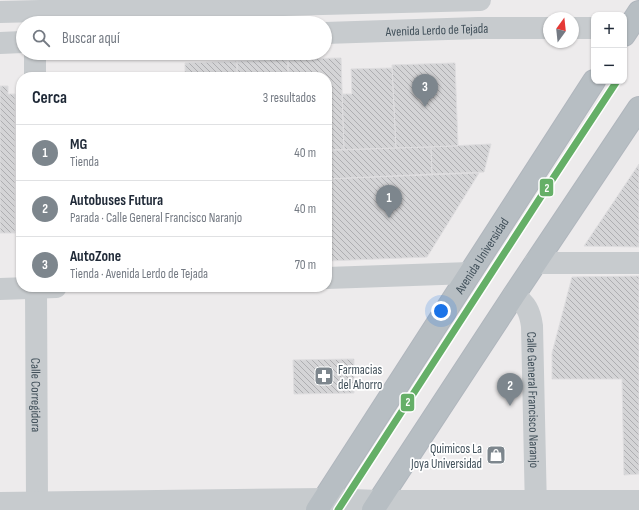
<!DOCTYPE html>
<html lang="es">
<meta charset="utf-8">
<style>
:root{--surface:#fff;--page:#f2f2f3;--text:#1f2937;--muted:#747a83;--line:#e0e1e3;--accent:#7d868d}
body{margin:0;font-family:"Sofia Sans Condensed",sans-serif;background:var(--page);color:var(--text)}
.controls{position:absolute;right:12px;top:12px;display:grid;overflow:hidden;border-radius:8px;box-shadow:0 1px 3px #0004}
.controls button{width:36px;height:36px;display:grid;place-items:center;padding:0;border:0;border-bottom:1px solid var(--line);background:var(--surface);color:var(--text);font:20px sans-serif}
.compass{position:absolute;left:543px;top:12px;width:36px;height:36px;border-radius:50%;background:var(--surface);box-shadow:0 1px 3px #0004;rotate:15deg}
.you{position:absolute;left:441px;top:311px;width:14px;height:14px;margin:-10px;border:3px solid #fff;border-radius:50%;background:#1a73e8;box-shadow:0 0 0 6px #1a73e833}
.badge{display:grid;place-items:center;width:26px;height:26px;border-radius:50%;background:var(--accent);color:#fff;font-size:13px;font-weight:700}
.pin{position:absolute;translate:-50% -33px;filter:drop-shadow(0 1px 2px #0008)}
.pin::after{content:'';position:absolute;top:21px;width:14px;height:12px;background:inherit;clip-path:polygon(0 0,100% 0,50% 100%)}
.list{margin:0;padding:0;list-style:none}
h2{display:flex;justify-content:space-between;align-items:center;height:52px;margin:0;padding:0 16px;font-size:17px}
h2 small{font-size:13px;font-weight:400;color:var(--muted)}
.list li{display:grid;grid-template-columns:26px 1fr auto;gap:12px;align-items:center;box-sizing:border-box;height:56px;padding:0 16px;border-top:1px solid var(--line)}
.list b{display:block;font-size:15px;white-space:nowrap}
.list p{margin:0;font-size:13px;white-space:nowrap;color:var(--muted)}
.list em{font-size:13px;font-style:normal;color:var(--muted)}
.icon{flex:none;width:22px;height:22px;fill:none;stroke:currentColor;stroke-width:2;stroke-linecap:round;stroke-linejoin:round}
.map{position:relative;flex:none;width:639px;height:510px;overflow:hidden}
.search{position:absolute;background:var(--surface);box-shadow:0 1px 3px #0004;left:16px;top:16px;width:316px;height:44px;display:flex;align-items:center;gap:10px;box-sizing:border-box;padding:0 14px;border-radius:22px;color:var(--muted);font-size:15px}
.panel{position:absolute;background:var(--surface);box-shadow:0 1px 3px #0004;left:16px;top:72px;width:316px;height:220px;border-radius:16px}
.map>svg:first-child{display:block}
</style>
<div class="map">
<svg width="639" height="510" viewBox="0 0 639 510">
<defs>
<pattern id="building-back-hatch" width="6" height="6" patternUnits="userSpaceOnUse"><rect width="6" height="6" fill="#d4d4d6"/><path d="M-1 5l2 2M0 0l6 6M5-1l2 2" fill="none" stroke="#aeaeb1"/></pattern>
</defs>
<rect width="100%" height="100%" fill="#edebec"/>
<path fill="url(#building-back-hatch)" stroke="#dedddf" d="M341 58 344 150H327V77H288V59Z
M288 59V77H237V61Z
M237 61V77H185V63Z
M455 63 458 146 396 148 392 65Z
M392 68 396 148 344 150 342 94H352L351 69Z
M184 74 185 77H146V75Z
M0 86H8V94H15V233H0Z
M491 144 484 172 432 174 431 147Z
M431 147 432 174 327 179V150Z
M639 164V247L584 246Z
M479 173 427 257 327 261V179Z
M639 276V474L624 475 622 379H552V353L572 277Z
M354 359V393L294 394 293 360Z"/>
<g fill="none" stroke-linecap="round" stroke-linejoin="round">
<g stroke="#b0b6bd" stroke-width="24">
<g id="highway">
<path d="M624 35 639 12"/>
<path id="s4" d="M317 510 594 81"/>
<path d="M373 510 514 295 639 108"/>
</g>
</g>
<g stroke="#c7cbce" stroke-width="22">
<path d="M0 12 480 0"/>
<path d="M573 28H594"/>
<path id="s1" d="M325 33 478 28H549"/>
<path d="M0 43 23 42"/>
<path d="M35 53V77"/>
<path d="M535 263H639"/>
<path d="M327 278 470 273"/>
<path id="s2" d="M36 287 37 503"/>
<path d="M0 289 56 287"/>
<path id="s3" d="M514 295C526 304 530 311 532 326L536 510"/>
<path d="M0 503 324 499 379 501H639"/>
</g>
<use href="#highway" stroke="#b7bec3" stroke-width="22"/>
<g stroke="#fff" stroke-width="10">
<path id="metro-1" d="M338 510 542 195 617 81"/>
</g>
<use href="#metro-1" stroke="#65af67" stroke-width="7"/>
</g>
<defs>
<g id="pharmacy-square" transform="scale(1)"><rect x="-9" y="-9" width="18" height="18" rx="4" fill="#7d868d" stroke="#fff"/><path d="M-2-6h4v4h4v4h-4v4h-4v-4h-4v-4h4Z" fill="#fff"/></g>
<g id="shop-square" transform="scale(1)"><rect x="-9" y="-9" width="18" height="18" rx="4" fill="#7d868d" stroke="#fff"/><path d="M-5-2.5h2.3a2.7 3.5 0 0 1 5.4 0H5L5.5 6h-11ZM-1.5-2.5h3a1.5 2.3 0 0 0-3 0Z" fill="#fff"/></g>
</defs>
<g fill-rule="evenodd">
<use href="#pharmacy-square" x="324" y="376"/>
<use href="#shop-square" x="496" y="455"/>
</g>
<g text-anchor="middle" stroke-width="3.5" stroke-linejoin="round" paint-order="stroke">
<g font-size="13" fill="#41505a" stroke="#fff">
<text dy="5" stroke="none"><textPath href="#s1" startOffset="112">Avenida Lerdo de Tejada</textPath></text>
<text dy="5" stroke="none"><textPath href="#s4" startOffset="303">Avenida Universidad</textPath></text>
<text dy="5" stroke="none"><textPath href="#s2" startOffset="108">Calle Corregidora</textPath></text>
<text dy="5" stroke="none"><textPath href="#s3" startOffset="111">Calle General Francisco Naranjo</textPath></text>
</g>
<g font-size="13" fill="#41505a" stroke="#fff" text-anchor="start">
<text x="338" y="374">Farmacias<tspan x="338" dy="15">del Ahorro</tspan></text>
<text x="482" y="453" text-anchor="end">Quimicos La<tspan x="482" dy="15">Joya Universidad</tspan></text>
</g>
</g>
<g stroke="#fff" stroke-width="1.5">
<rect x="539" y="178" width="15" height="19" rx="4" fill="#65af67"/>
<rect x="400" y="393" width="15" height="19" rx="4" fill="#65af67"/>
</g>
<g font-size="11" text-anchor="middle" font-weight="bold" fill="#fff">
<text x="547" y="192">2</text>
<text x="408" y="406">2</text>
</g>
</svg>
<div class="controls">
<button>+</button>
<button>−</button>
</div>
<svg class="compass" viewBox="-18 -18 36 36"><path d="M0-13l5 13h-10z" fill="#e53935"/><path d="M0 13l5-13h-10z" fill="#747a83"/></svg>
<div class="you"></div>
<div class="pin badge" style="left:389px;top:218px">1</div>
<div class="pin badge" style="left:510px;top:406px">2</div>
<div class="pin badge" style="left:425px;top:107px">3</div>
<div class="search"><svg class="icon" aria-label="search" viewBox="0 0 24 24"><circle cx="10" cy="10" r="6"/><path d="M15 15l6 6"/></svg>Buscar aquí</div>
<section class="panel">
<h2>Cerca<small>3 resultados</small></h2>
<ul class="list">
<li><span class="badge">1</span><div><b>MG</b><p>Tienda</p></div><em>40 m</em></li>
<li><span class="badge">2</span><div><b>Autobuses Futura</b><p>Parada · Calle General Francisco Naranjo</p></div><em>40 m</em></li>
<li><span class="badge">3</span><div><b>AutoZone</b><p>Tienda · Avenida Lerdo de Tejada</p></div><em>70 m</em></li>
</ul>
</section>
</div>
